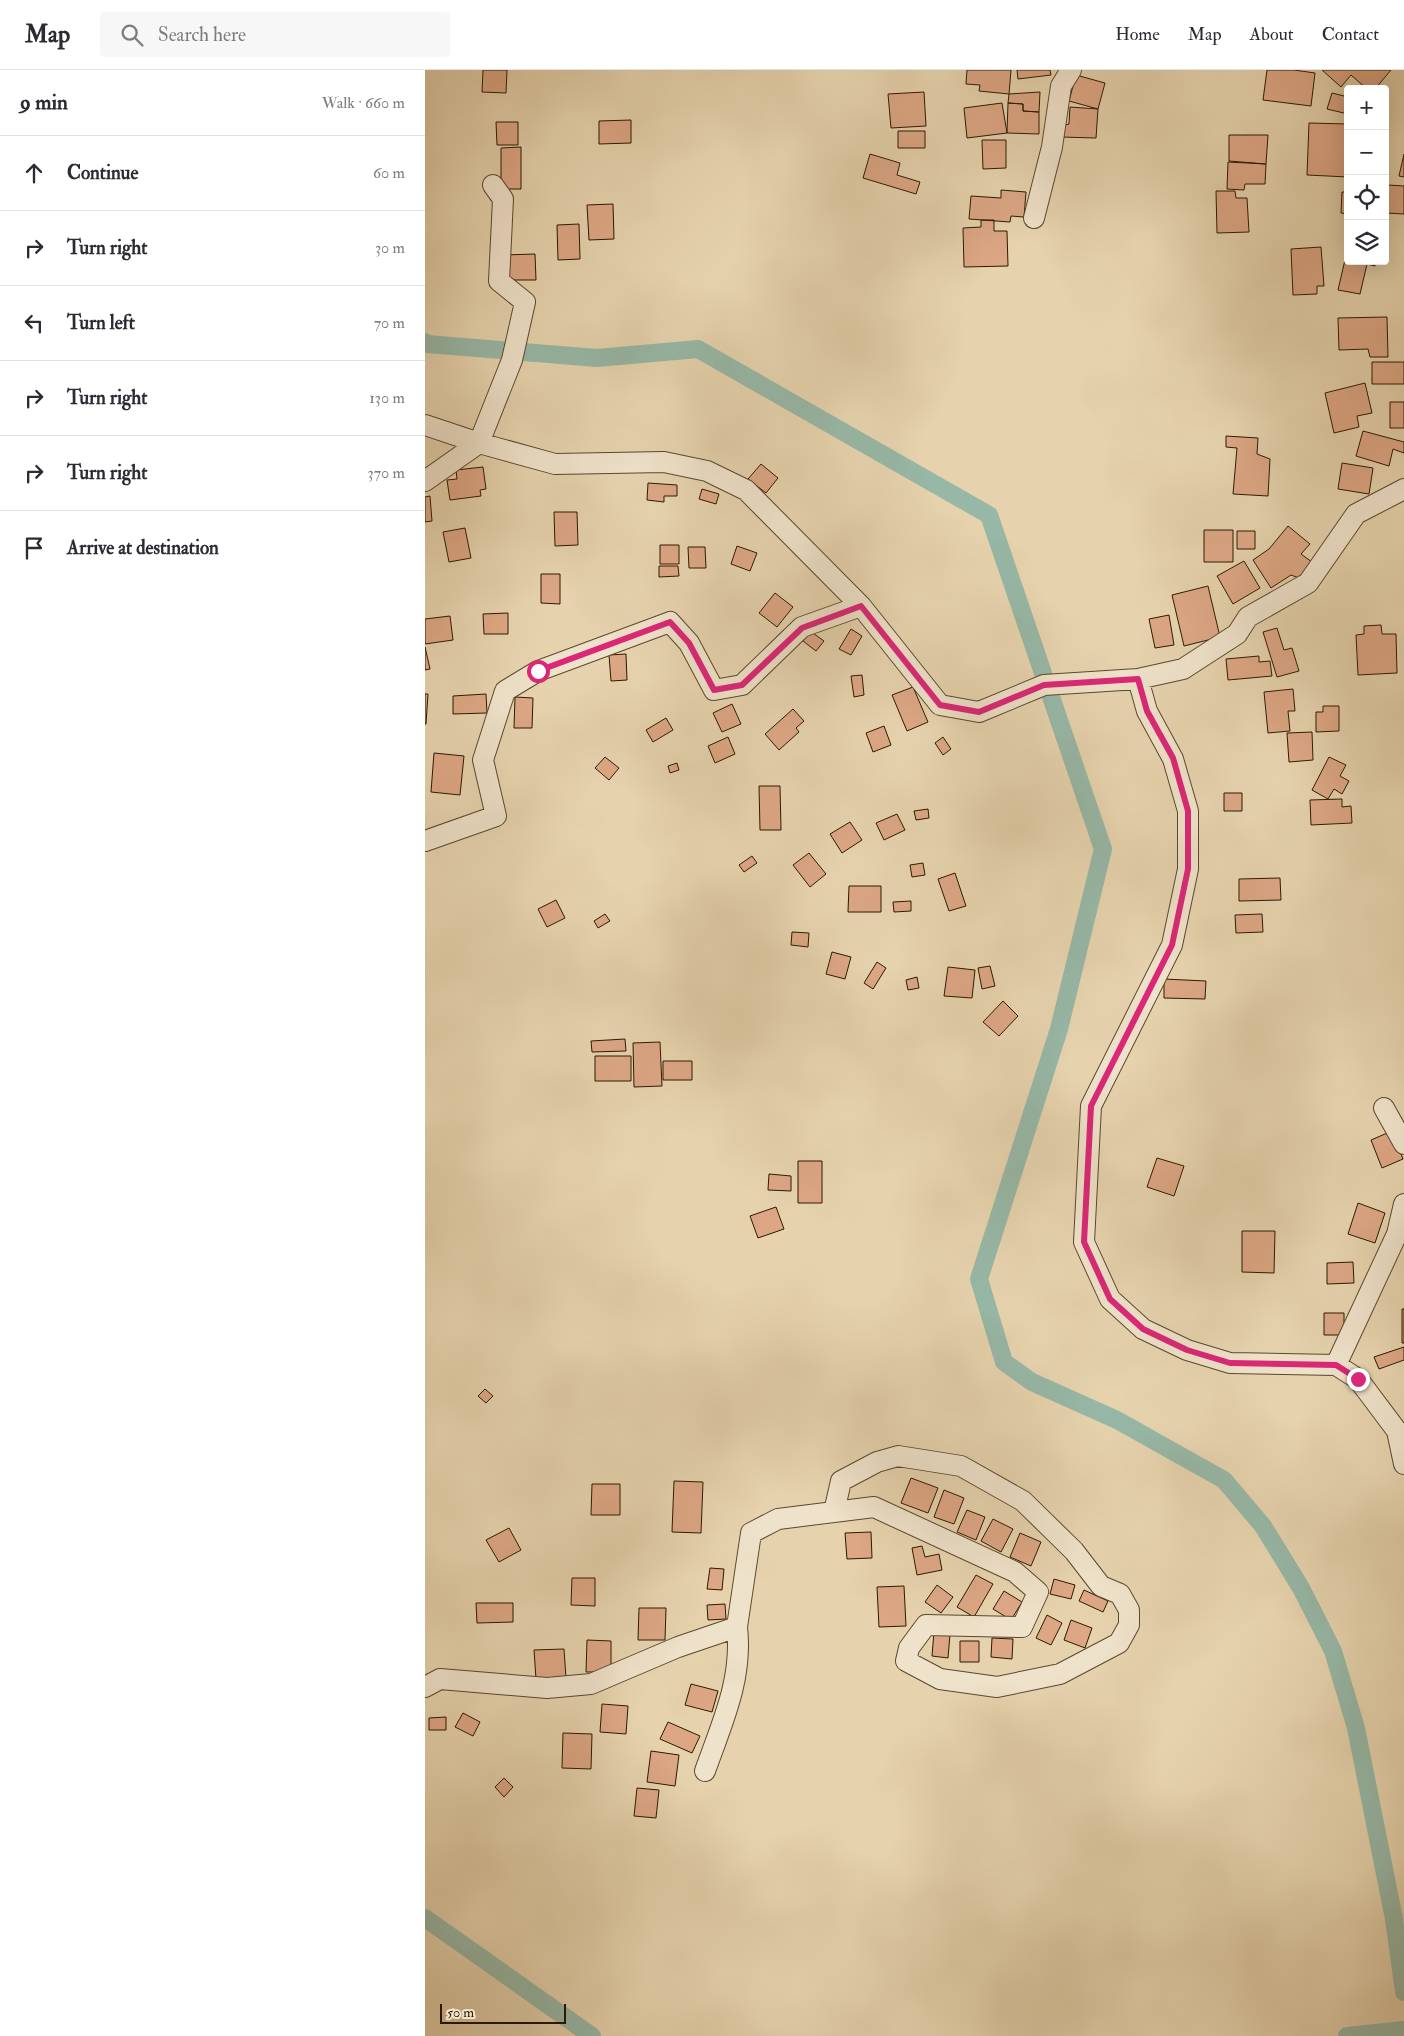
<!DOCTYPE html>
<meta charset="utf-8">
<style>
:root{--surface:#fff;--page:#f7f7f7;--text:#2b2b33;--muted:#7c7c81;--line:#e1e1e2}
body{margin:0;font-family:"IM FELL Double Pica",serif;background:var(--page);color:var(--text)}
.controls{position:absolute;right:15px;top:15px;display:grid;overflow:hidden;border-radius:5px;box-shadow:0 5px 20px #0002}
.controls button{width:45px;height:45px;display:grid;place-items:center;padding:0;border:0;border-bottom:1px solid var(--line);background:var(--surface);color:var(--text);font:25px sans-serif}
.scale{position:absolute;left:15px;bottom:12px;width:126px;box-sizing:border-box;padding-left:5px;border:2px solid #2c1900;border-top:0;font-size:14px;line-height:18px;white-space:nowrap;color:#2c1900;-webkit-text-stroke:4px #efe2ca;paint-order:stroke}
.stop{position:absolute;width:15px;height:15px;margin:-11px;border:4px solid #db2777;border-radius:50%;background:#fff}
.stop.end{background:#db2777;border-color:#fff;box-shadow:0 1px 5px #0008}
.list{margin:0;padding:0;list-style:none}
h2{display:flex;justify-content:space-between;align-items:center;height:65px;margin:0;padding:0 20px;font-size:21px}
h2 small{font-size:16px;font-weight:400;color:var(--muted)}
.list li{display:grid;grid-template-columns:32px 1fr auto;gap:15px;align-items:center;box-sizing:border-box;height:75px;padding:0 20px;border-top:1px solid var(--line)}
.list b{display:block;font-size:19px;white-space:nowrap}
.list em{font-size:16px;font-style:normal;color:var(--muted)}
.icon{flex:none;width:28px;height:28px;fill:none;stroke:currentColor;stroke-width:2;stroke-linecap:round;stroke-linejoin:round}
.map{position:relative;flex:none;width:979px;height:1966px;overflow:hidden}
header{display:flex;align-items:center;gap:30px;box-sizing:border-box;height:70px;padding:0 25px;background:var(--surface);border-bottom:1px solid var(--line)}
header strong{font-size:24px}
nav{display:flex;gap:28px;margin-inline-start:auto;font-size:18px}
.search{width:350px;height:45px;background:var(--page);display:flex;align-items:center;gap:12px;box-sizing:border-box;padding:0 18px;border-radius:5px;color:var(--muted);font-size:19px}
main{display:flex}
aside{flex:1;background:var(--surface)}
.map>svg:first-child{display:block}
</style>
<header>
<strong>Map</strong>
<div class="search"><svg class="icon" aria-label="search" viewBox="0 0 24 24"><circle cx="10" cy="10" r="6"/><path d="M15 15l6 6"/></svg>Search here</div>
<nav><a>Home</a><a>Map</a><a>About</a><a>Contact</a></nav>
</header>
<main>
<aside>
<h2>9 min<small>Walk · 660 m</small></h2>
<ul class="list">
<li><svg class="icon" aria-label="ahead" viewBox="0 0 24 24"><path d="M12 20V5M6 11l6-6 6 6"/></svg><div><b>Continue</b></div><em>60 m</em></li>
<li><svg class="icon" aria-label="right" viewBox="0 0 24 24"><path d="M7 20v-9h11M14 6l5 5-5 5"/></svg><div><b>Turn right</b></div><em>30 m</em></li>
<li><svg class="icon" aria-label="left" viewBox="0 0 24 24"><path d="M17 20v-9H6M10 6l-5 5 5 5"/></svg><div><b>Turn left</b></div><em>70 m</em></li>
<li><svg class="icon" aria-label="right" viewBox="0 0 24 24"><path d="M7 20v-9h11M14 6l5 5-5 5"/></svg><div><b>Turn right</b></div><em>130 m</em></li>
<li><svg class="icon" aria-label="right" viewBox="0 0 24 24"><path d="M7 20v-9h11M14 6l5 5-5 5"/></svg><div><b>Turn right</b></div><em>370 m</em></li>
<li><svg class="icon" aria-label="arrive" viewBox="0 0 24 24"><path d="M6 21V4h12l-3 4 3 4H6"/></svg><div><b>Arrive at destination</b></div></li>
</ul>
</aside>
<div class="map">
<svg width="979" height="1966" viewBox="0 0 979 1966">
<rect width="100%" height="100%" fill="#e6d3ae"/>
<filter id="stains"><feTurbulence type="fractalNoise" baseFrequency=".004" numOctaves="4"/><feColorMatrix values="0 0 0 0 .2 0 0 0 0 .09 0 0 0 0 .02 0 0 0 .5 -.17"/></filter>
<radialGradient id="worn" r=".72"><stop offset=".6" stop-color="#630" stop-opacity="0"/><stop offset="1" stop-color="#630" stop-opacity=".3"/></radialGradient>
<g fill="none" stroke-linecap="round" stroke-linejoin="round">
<path stroke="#97b8a7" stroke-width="18" d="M0 272 2 274 172 288 273 279 564 445 678 779 634 959 554 1209 579 1292 607 1312 692 1350 799 1410 838 1456 876 1518 908 1581 931 1658 969 1849 979 1922
M0 1848 167 1966
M922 1966 979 1960"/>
</g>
<path fill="#dda785" stroke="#2c1900" d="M58 0H82L81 23 57 22Z
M542 0H586L584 24 554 21 555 15 541 14Z
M592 0H625L626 5 593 9Z
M842 0H869L890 3 886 36 838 30Z
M897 0H966L950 19H942L926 5 916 17Z
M651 5 680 13 673 39 644 31Z
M499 22 501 56 466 58 463 24Z
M615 22 614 42 598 41V34L583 33 584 24Z
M907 23 923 27V44L902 39Z
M577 33 582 63 542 68 539 38Z
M583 33 598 34V41L614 42V64L582 63Z
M645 37 673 39 671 68 636 67V56L644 54Z
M206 50V73L174 74V51Z
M71 52H93V75H72Z
M884 53 923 54V107L882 105Z
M473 61H500V78H473Z
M804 65H843L841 94 804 91Z
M557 70H581V98L558 99Z
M96 77V119H76V78Z
M445 84 475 93 472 105 495 112 491 124 438 108Z
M979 84V107L974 106Z
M803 92 841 94 840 114H820L819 120 802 119Z
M963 115 979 116V144L961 143Z
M576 120 601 122 599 147 586 146 585 152 544 149 546 126 576 128Z
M791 121H810L811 128H822L824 162 792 163Z
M917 122H923V144L916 143Z
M188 134 189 169 164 170 162 135Z
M556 150H569V161H582L583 196 539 197 538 158 556 157Z
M154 154 155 189 133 190 132 155Z
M896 177 899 216H892V224L868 225 866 179Z
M923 177V191H951L950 196 942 194 935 224 913 220Z
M110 184 111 210H80L79 185Z
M962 247 963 287H945L943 279 914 280 913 248Z
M947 292H979V314H947Z
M940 313 947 343 932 346 934 357 909 363 900 323Z
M965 332H979V358H965Z
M938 361 979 372V383L968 379 964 396 931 386Z
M801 366 833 368 832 384 845 389 843 426 808 424 812 378 801 377Z
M917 393 948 398 944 424 913 419Z
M336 394 353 408 341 423 323 409Z
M58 397 61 419 55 420 56 426 25 430 22 410 32 409 31 400Z
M223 413 252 415V426H239V432L222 430Z
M277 419 294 424 291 434 274 429Z
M5 426 7 451 0 452V427Z
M129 442H152L153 475 130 476Z
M863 456 885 474 876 484 891 495 879 510 866 505 846 518 828 490 844 479Z
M40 458 46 488 24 492 18 462Z
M779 460H808V492H779Z
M812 461H830V479H812Z
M235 475H254V494H235Z
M312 476 332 483 325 501 306 494Z
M263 477H280L281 498H264Z
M819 491 835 518 808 534 792 506Z
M234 496H253L254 506 234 507Z
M116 504H135V534L116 533Z
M783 516 795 567 759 576 747 525Z
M350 523 368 537 352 557 334 543Z
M83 543V564H59L58 544Z
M744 545 749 575 730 578 724 549Z
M25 546 28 570 0 574V549Z
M956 555 957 564H971L972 603 933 605 931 565 939 564V556Z
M852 558 859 580 867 578 874 601 852 607 838 562Z
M426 559 437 566 426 585 414 579Z
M385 561 399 571 391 581 378 571Z
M0 577 5 599 0 600Z
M201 584 202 610 186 611 184 585Z
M834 586V592L845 591 847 606 803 610 801 589Z
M437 605 439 625 429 627 426 606Z
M488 617 503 652 482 661 467 625Z
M868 619 870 641H863L865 661 843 663 839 622Z
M0 624H3L1 654H0Z
M61 624 62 643 28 644V626Z
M90 627 108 628 107 658H89Z
M307 634 316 654 297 662 288 643Z
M898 636H914V661L891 662V642H898Z
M368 639 379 651 371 658 374 662 354 680 340 664Z
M241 648 248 660 228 672 221 660Z
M459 656 466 675 448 682 441 663Z
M887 662 888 690 864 692 862 663Z
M303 667 310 684 290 693 283 676Z
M518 667 526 679 518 685 510 673Z
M9 683 39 686 35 725 6 722Z
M180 687 194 698 184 710 170 698Z
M904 687 921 695 915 706 924 711 917 724 909 719 903 729 887 720Z
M252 693 254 700 245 703 243 696Z
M334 716H355L356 760H335Z
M799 723H817V741H799Z
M917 729V737L926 736 927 753 886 755 885 730Z
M503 739 504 748 491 750 489 741Z
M472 744 480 760 459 770 451 753Z
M425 752 437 770 417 783 405 764Z
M384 783 401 804 385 817 368 795Z
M327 786 332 793 319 802 314 795Z
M498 793 500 805 487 807 485 795Z
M530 803 541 836 524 841 513 809Z
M855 808 856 830 814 831V809Z
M424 816H456V842H423Z
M131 830 140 848 122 857 113 839Z
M486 831V841L469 842 468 832Z
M180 844 185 851 173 858 169 851Z
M837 844 838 862 811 863 810 845Z
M367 862 384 863 383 877 366 875Z
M407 882 426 887 420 909 401 904Z
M452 892 461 898 448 919 439 913Z
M565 896 570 916 557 919 553 898Z
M523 897 550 900 547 928 519 926Z
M492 907 494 918 483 920 481 910Z
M739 909 781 911 780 929 739 928Z
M578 931 593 946 574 966 558 952Z
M200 969 201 981 167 982 166 971Z
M235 972 237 1016 209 1017 208 973Z
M170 986H206V1011H170Z
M238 991H267V1010H238Z
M967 1061 978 1089 957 1098 946 1070Z
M732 1088 759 1096 749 1126 722 1117Z
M373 1091H397V1133H373Z
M344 1104 366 1106V1121L343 1120Z
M933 1133 960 1143 950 1173 923 1164Z
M351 1137 359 1159 333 1168 325 1146Z
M817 1161H850L849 1203 817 1202Z
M928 1192 929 1213 902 1214V1193Z
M977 1239H979V1273H977Z
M899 1243H919V1265H899Z
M979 1277V1290L954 1299 949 1287Z
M60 1319 68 1326 61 1333 53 1326Z
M486 1408 513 1418 503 1443 476 1433Z
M249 1411 278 1412 276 1463 247 1462Z
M167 1414H195V1445H166Z
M519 1420 539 1428 529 1454 509 1447Z
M542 1440 560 1447 551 1470 532 1462Z
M568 1449 588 1459 576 1482 556 1471Z
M84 1458 96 1480 74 1492 61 1470Z
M446 1462 447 1488 422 1489 420 1463Z
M595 1463 616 1472 606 1496 585 1487Z
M497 1476 500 1487 514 1484 517 1500 492 1505 487 1478Z
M285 1498 299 1499 297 1520 282 1519Z
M551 1505 568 1514 549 1547 532 1537Z
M147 1508H170V1536L146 1535Z
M629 1509 650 1515 646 1529 625 1524Z
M512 1515 528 1527 516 1543 500 1532Z
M479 1516 481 1556 454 1557 452 1517Z
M659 1520 683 1531 678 1542 654 1531Z
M579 1521 597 1532 586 1550 568 1539Z
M51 1533H88V1552L52 1553Z
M300 1534 301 1549 283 1550 282 1535Z
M214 1538H241L240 1570H213Z
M622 1545 637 1553 626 1575 611 1568Z
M646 1550 667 1558 660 1578 639 1570Z
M509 1562 525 1564 523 1588 507 1586Z
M567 1568 588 1569 587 1589 566 1587Z
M162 1570 186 1571V1602H161Z
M535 1571H554V1592H535Z
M139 1579 141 1608 111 1609 109 1580Z
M266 1614 293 1621 287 1642 260 1635Z
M177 1634 203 1636 201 1664 175 1662Z
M38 1643 55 1652 48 1666 30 1657Z
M21 1647V1660H4V1648Z
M243 1652 275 1666 267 1683 235 1669Z
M138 1663 167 1664 166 1699 137 1698Z
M226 1681 254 1685 250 1716 222 1712Z
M79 1708 88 1717 79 1727 70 1717Z
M212 1718 234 1720 231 1748 209 1746Z"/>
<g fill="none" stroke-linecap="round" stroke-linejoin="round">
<g stroke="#5a482c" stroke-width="22">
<path id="minor" d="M609 148 627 77 636 16 646 0
M0 355 54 373 130 394 239 392 282 401 321 420 436 536
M0 411 54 373 87 290 100 232 74 211 78 129 68 115
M713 609 722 641 748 689 763 741V799L747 875 666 1036 659 1172 685 1229 718 1259 762 1280 805 1293 911 1295 933 1309 972 1361 979 1394
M0 771 71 746 58 690 80 621 113 601 245 552 264 573 289 620 317 615 377 557 436 536 515 635 554 642 619 615 713 609 758 599 812 564 823 547 883 513 931 444 979 419
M959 1038 979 1074
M911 1295 972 1164 979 1134
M0 1617 15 1609 122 1618 166 1614 253 1577 312 1557 326 1463 353 1449 449 1437 590 1502 613 1522 597 1557 501 1555 484 1578 481 1591 515 1609 572 1617 635 1604 694 1573 704 1555V1540L695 1524 676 1516 649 1481 598 1431 536 1396 473 1386 452 1392 416 1411 409 1442
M280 1701C297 1653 318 1609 312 1557"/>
</g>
<use href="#minor" stroke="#efe2ca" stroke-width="20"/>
</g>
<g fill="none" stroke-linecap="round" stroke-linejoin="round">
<path stroke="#db2777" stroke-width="6" d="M113 601 245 552 264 573 289 620 317 615 377 558 436 536 515 635 554 642 619 615 713 609 722 641 748 688 763 741V799L747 875 666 1036 659 1172 685 1229 718 1259 762 1280 805 1293 911 1295 933 1309"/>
</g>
<rect width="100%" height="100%" filter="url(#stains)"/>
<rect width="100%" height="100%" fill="url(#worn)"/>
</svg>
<div class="controls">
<button>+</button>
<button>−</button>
<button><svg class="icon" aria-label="locate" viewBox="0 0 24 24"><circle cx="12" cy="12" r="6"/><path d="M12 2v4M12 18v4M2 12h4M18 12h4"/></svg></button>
<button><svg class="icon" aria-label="layers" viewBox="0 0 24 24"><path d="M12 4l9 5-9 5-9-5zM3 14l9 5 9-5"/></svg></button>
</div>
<div class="scale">50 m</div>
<div class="stop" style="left:113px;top:601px"></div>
<div class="stop end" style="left:933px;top:1309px"></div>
</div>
</main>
